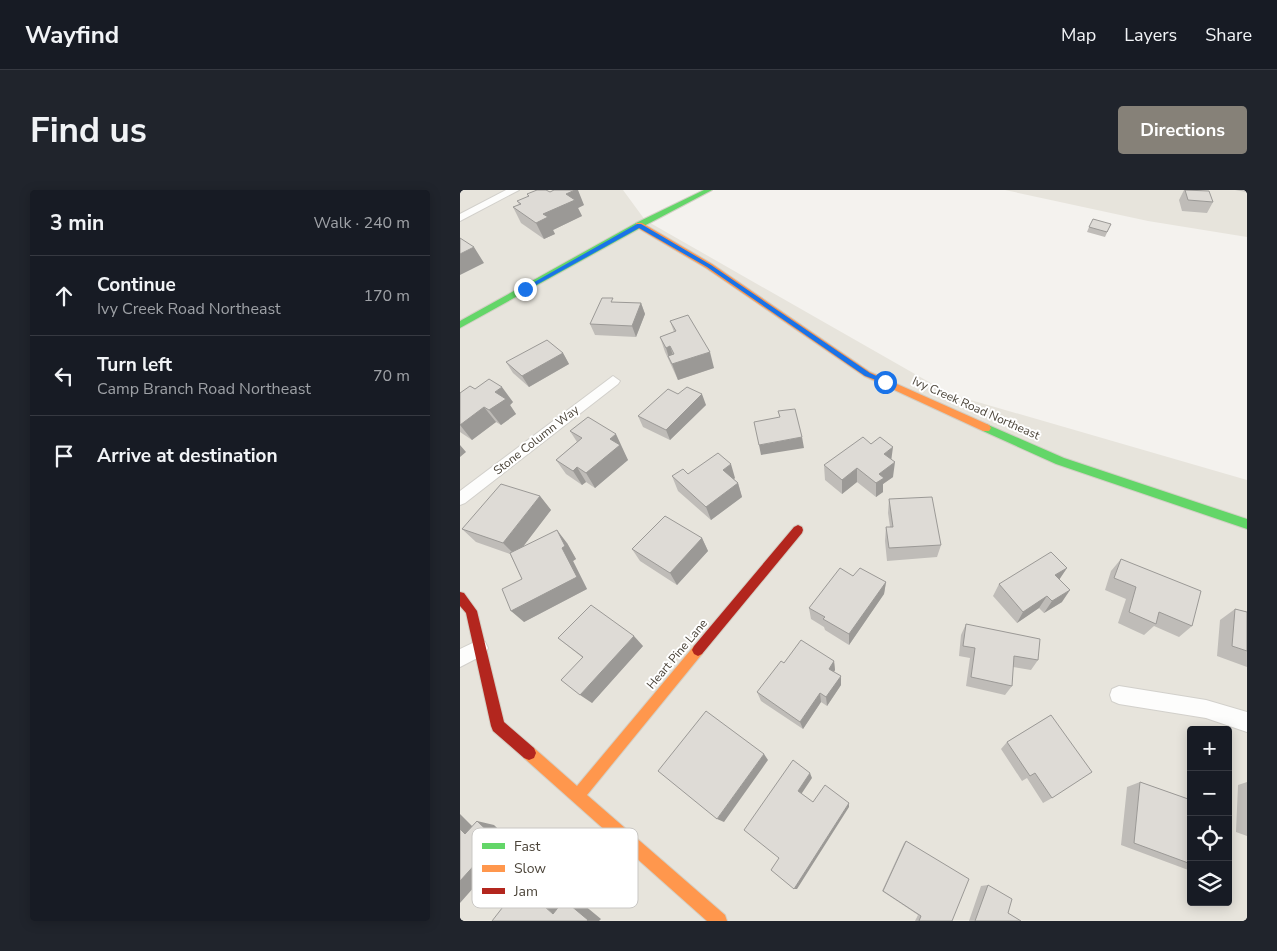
<!DOCTYPE html>
<meta charset="utf-8">
<style>
:root{--surface:#171b24;--page:#20242c;--text:#f1f3f6;--muted:#9ea1a6;--line:#363941;--accent:#868178}
body{margin:0;font-family:"Nunito Sans",sans-serif;background:var(--page);color:var(--text)}
.controls{position:absolute;right:15px;bottom:15px;display:grid;overflow:hidden;border-radius:5px;box-shadow:0 2px 12px #0003}
.controls button{width:45px;height:45px;display:grid;place-items:center;padding:0;border:0;border-bottom:1px solid var(--line);background:var(--surface);color:var(--text);font:25px sans-serif}
.stop{position:absolute;width:15px;height:15px;margin:-11px;border:4px solid #1a73e8;border-radius:50%;background:#fff}
.stop.end{background:#1a73e8;border-color:#fff;box-shadow:0 1px 5px #0008}
.list{margin:0;padding:0;list-style:none}
h2{display:flex;justify-content:space-between;align-items:center;height:65px;margin:0;padding:0 20px;font-size:21px}
h2 small{font-size:16px;font-weight:400;color:var(--muted)}
.list li{display:grid;grid-template-columns:32px 1fr auto;gap:15px;align-items:center;box-sizing:border-box;height:80px;padding:0 20px;border-top:1px solid var(--line)}
.list b{display:block;font-size:19px;white-space:nowrap}
.list p{margin:0;font-size:16px;white-space:nowrap;color:var(--muted)}
.list em{font-size:16px;font-style:normal;color:var(--muted)}
.icon{flex:none;width:28px;height:28px;fill:none;stroke:currentColor;stroke-width:2;stroke-linecap:round;stroke-linejoin:round}
.map{position:relative;flex:none;width:787px;height:731px;overflow:hidden;border-radius:5px}
header{display:flex;align-items:center;gap:30px;box-sizing:border-box;height:70px;padding:0 25px;background:var(--surface);border-bottom:1px solid var(--line)}
header strong{font-size:24px}
nav{display:flex;gap:28px;margin-inline-start:auto;font-size:18px}
.intro{display:flex;align-items:center;justify-content:space-between;box-sizing:border-box;height:120px;padding:0 30px}
h1{margin:0;font-size:35px}
.button{padding:12px 22px;border-radius:5px;background:var(--accent);color:#fff;font-size:18px;font-weight:700}
main{display:flex;gap:30px;padding:0 30px}
aside{flex:1;background:var(--surface);border-radius:5px;box-shadow:0 2px 12px #0003}
.map>svg:first-child{display:block}
</style>
<header>
<strong>Wayfind</strong>
<nav><a>Map</a><a>Layers</a><a>Share</a></nav>
</header>
<div class="intro"><h1>Find us</h1><a class="button">Directions</a></div>
<main>
<aside>
<h2>3 min<small>Walk · 240 m</small></h2>
<ul class="list">
<li><svg class="icon" aria-label="ahead" viewBox="0 0 24 24"><path d="M12 20V5M6 11l6-6 6 6"/></svg><div><b>Continue</b><p>Ivy Creek Road Northeast</p></div><em>170 m</em></li>
<li><svg class="icon" aria-label="left" viewBox="0 0 24 24"><path d="M17 20v-9H6M10 6l-5 5 5 5"/></svg><div><b>Turn left</b><p>Camp Branch Road Northeast</p></div><em>70 m</em></li>
<li><svg class="icon" aria-label="arrive" viewBox="0 0 24 24"><path d="M6 21V4h12l-3 4 3 4H6"/></svg><div><b>Arrive at destination</b></div></li>
</ul>
</aside>
<div class="map">
<svg width="787" height="731" viewBox="0 0 787 731">
<rect width="100%" height="100%" fill="#f4f2ee"/>
<path fill="#e7e4dc" fill-rule="evenodd" d="M0 0H163L185 30 490 204 787 290V731H0ZM731 540H768V712H731Z
M545 0H787V47L688 31Z"/>
<g fill="none" stroke-linecap="round" stroke-linejoin="round">
<g stroke="#d2d0cb" stroke-width="2">
<path id="street" d="M46 0H59L0 31V24Z
M153 186 160 191 158 194 5 313 0 315V301Z
M19 450 25 452 28 458 25 464 0 477V459Z
M659 496 746 510 787 522V542L746 528 659 514 652 511 650 505 652 499Z"/>
</g>
<g stroke="#d3cfc5" stroke-width="2">
<path id="fast" d="M244 0H252L182 37 0 138V131L176 33Z
M526 234 604 268 787 329V339L596 274 523 241 521 238 523 235Z"/>
</g>
<g stroke="#d3cfc5" stroke-width="2">
<path id="slow" d="M176 33H182L252 74 410 182 529 235 531 238 529 241H523L404 186 246 78 176 37Z
M238 454 242 456 244 460 242 464 127 605 265 725 267 731H247L64 568 62 563 64 558 69 556 74 558 117 596 234 456Z"/>
</g>
<g stroke="#d3cfc5" stroke-width="2">
<path id="jam" d="M338 335 342 337 343 340 342 343 242 464 238 466 234 464 232 460 234 456 334 337Z
M0 402 4 403 17 421 44 532 74 558 76 563 74 568 69 570 64 568 33 541 31 536 6 423 0 416Z"/>
</g>
<use href="#street" fill="#fdfdfc" fill-rule="evenodd"/>
<use href="#fast" fill="#63d668" fill-rule="evenodd"/>
<use href="#slow" fill="#ff974d" fill-rule="evenodd"/>
<use href="#jam" fill="#b3261e" fill-rule="evenodd"/>
</g>
<path fill="#bfbcb8" d="M724 0H741L753 12 747 23 722 21 719 10Z
M774 0H787V2L775 0Z
M90 2 124 15 118 18 122 26 93 40 95 44 84 49 61 33 53 17 59 14 57 11 68 7 67 4Z
M651 34 645 47 627 42 629 37Z
M155 113H181L185 124 176 147 135 145 130 134Z
M210 131 254 178 218 190 205 162 200 147 214 142Z
M103 163 109 174 69 197 53 183 46 172Z
M15 199 53 212 50 215 56 224 41 235 36 232 12 250 0 242V203Z
M218 204 246 215 210 250 183 237 178 226Z
M110 241 163 259 162 260 168 270 135 298 126 292 122 295 106 284 96 270 117 252Z
M432 270 433 287 423 294V302L416 307 397 292 382 304 365 290 364 275Z
M228 284 275 288 274 289 278 293 282 307 251 330 218 301 212 286Z
M80 306 91 320 63 356 107 353 116 369 113 371 127 399 64 432 62 389 50 364 16 352 2 339Z
M429 309 481 355 477 367 427 371 425 351 426 337H430L428 323Z
M242 348 248 361 217 395 180 371 172 359Z
M661 369 732 436 719 447 694 436 684 445 658 433 666 409 645 400 651 381Z
M607 378 599 389 602 412 584 423 579 418 557 433 533 406 539 394Z
M393 386 426 392 424 404 389 455 365 440 364 437 351 429 349 418Z
M775 419 787 422V477L757 466 760 430Z
M506 434 578 470 571 480 553 477 552 496 545 505 506 496 510 468 499 466 501 445Z
M98 448 183 456 132 513 123 468Z
M374 471 375 480 374 482 381 495 367 516 361 512 343 539 301 511 297 502 324 473Z
M591 525 592 608 583 613 567 588 562 591 541 559 547 552Z
M680 592 731 610V681L661 655 667 597Z
M787 592V646L776 642 778 595Z
M446 651 492 731H455L458 725 422 701 444 653Z
M528 695 548 723 561 731H509L521 696Z"/>
<path fill="#9b9996" d="M115 0H118L124 15 118 18 122 26 93 40 95 44 84 49 76 33 83 24 106 4Z
M14 57 24 73 0 85V64Z
M181 113 185 124 176 147 172 136Z
M210 156 215 172 209 168 206 158Z
M250 162 254 178 218 190 212 174Z
M103 163 109 174 69 197 62 186Z
M42 197 53 212 50 215 56 224 41 235 29 220 35 202Z
M242 204 246 215 210 250 206 240Z
M24 217 36 232 12 250 0 235Z
M156 244 168 270 135 298 126 283 150 249Z
M342 247 344 258 301 265 299 255Z
M0 255 6 262 0 267Z
M433 257 431 272 424 264Z
M435 272 433 287 423 294V302L416 307V293L419 284Z
M271 274 275 288 268 294 263 280Z
M117 277 126 292 122 295 113 281Z
M397 278V292L382 304V290Z
M278 293 282 307 251 330 246 317Z
M80 306 91 320 56 366 43 353Z
M97 340 107 353 116 369 113 371 127 399 64 432 51 421 102 358Z
M242 348 248 361 217 395 210 383Z
M607 378 599 390 595 385Z
M426 392 424 404 389 455V444Z
M610 400 602 412 584 423 592 411Z
M587 406 579 418 557 433 563 422Z
M174 446 183 456 132 513 120 505Z
M374 471 375 480 370 488 369 479Z
M381 486V495L367 516 366 507Z
M360 503 361 512 343 539 340 532Z
M304 564 308 570 264 632 257 629Z
M350 583 352 588 340 606 338 601Z
M389 613V617L337 699H334Z
M0 624 23 647 5 644 0 639Z
M17 631 34 635 53 653 0 713V691Z
M60 695H77L108 723 93 724Z
M104 710H118L141 729 139 731H127Z"/>
<path fill="#dedbd6" stroke="#9b9996" d="M77 0H86L90 2 94 0H115L106 4 115 10 83 24 88 27 76 33 53 17 61 14 57 11 69 6 67 4Z
M725 0 749 1 753 12 728 10Z
M633 29 651 34 647 42 629 37Z
M0 48 14 57 0 64Z
M142 108H153L151 112 181 113 172 136 130 134Z
M228 125 250 162 212 174 208 166 214 164 210 156 206 158 200 147 216 141 210 131Z
M87 150 103 163 62 186 46 172Z
M29 189 42 197 35 202 46 209 29 220 24 217 0 235V203L10 196 15 199Z
M227 197 242 204 206 240 178 226 208 199 218 204Z
M335 219 342 247 299 255 294 232 320 227 318 221Z
M128 227 156 244 150 249 160 255 126 283 117 277 113 281 96 270 122 248 110 241Z
M403 247 411 254 420 247 433 257 424 264 435 272 419 284 424 288 416 293 397 278 382 290 364 275Z
M258 263 271 274 263 280 278 293 246 317 212 286 223 279 228 284Z
M41 294 80 306 43 353 2 339Z
M472 307 481 355 429 358 426 337H433L429 309Z
M205 326 242 348 210 383 172 359Z
M97 340 105 356 102 358 117 387 51 421 42 399 62 389 50 363Z
M591 362 607 378 595 385 610 400 592 411 587 406 563 422 539 394Z
M661 369 741 401 732 436 699 422 696 434 669 422 676 397 654 388Z
M380 378 393 386 400 378 426 392 389 444 363 429 365 427 349 418Z
M131 415 174 446 120 505 101 490 123 467 98 448Z
M775 419 787 422V461L772 456Z
M506 434 580 449 578 470 554 466 552 496 511 487 515 458 503 456Z
M341 450 374 471 369 479 381 486 366 507 360 503 340 532 297 502 321 471 324 473Z
M246 521 304 564 257 629 198 581Z
M591 525 632 582 592 608 575 583 570 586 547 552Z
M333 570 350 583 338 601 353 612 365 595 389 613 334 699 311 680 319 668 284 640Z
M680 592 731 610V674L674 653Z
M17 631 37 650 0 691V639L5 644Z
M446 651 509 689 492 731H459L461 726 423 701Z
M60 695 93 724 104 710 128 730 127 731H32Z
M528 695 552 709 548 723 561 731H515Z"/>
<path fill="#1a73e8" d="M177 34H181L251 75 410 183 427 191V194L405 186 247 77 179 38 67 100 62 99Z"/>
<g text-anchor="middle" stroke-width="4" stroke-linejoin="round" paint-order="stroke">
<g font-size="12" fill="#4b4439" stroke="#fff">
<text transform="translate(516 218) rotate(24)" y="4">Ivy Creek Road Northeast</text>
<text transform="translate(76 250) rotate(-38)" y="4">Stone Column Way</text>
<text transform="translate(217 464) rotate(-50)" y="4">Heart Pine Lane</text>
</g>
</g>
<rect x="12" y="638" width="166" height="80" rx="8" fill="#fff" stroke="#c9c7c4" stroke-width="1"/>
<rect x="22" y="653" width="23" height="6" fill="#63d668"/>
<rect x="22" y="675" width="23" height="7" fill="#ff974d"/>
<rect x="22" y="698" width="23" height="6" fill="#b3261e"/>
<g font-size="14" fill="#4b4439">
<text x="54" y="661">Fast</text>
<text x="54" y="683">Slow</text>
<text x="54" y="706">Jam</text>
</g>
</svg>
<div class="controls">
<button>+</button>
<button>−</button>
<button><svg class="icon" aria-label="locate" viewBox="0 0 24 24"><circle cx="12" cy="12" r="6"/><path d="M12 2v4M12 18v4M2 12h4M18 12h4"/></svg></button>
<button><svg class="icon" aria-label="layers" viewBox="0 0 24 24"><path d="M12 4l9 5-9 5-9-5zM3 14l9 5 9-5"/></svg></button>
</div>
<div class="stop" style="left:425px;top:192px"></div>
<div class="stop end" style="left:65px;top:99px"></div>
</div>
</main>
